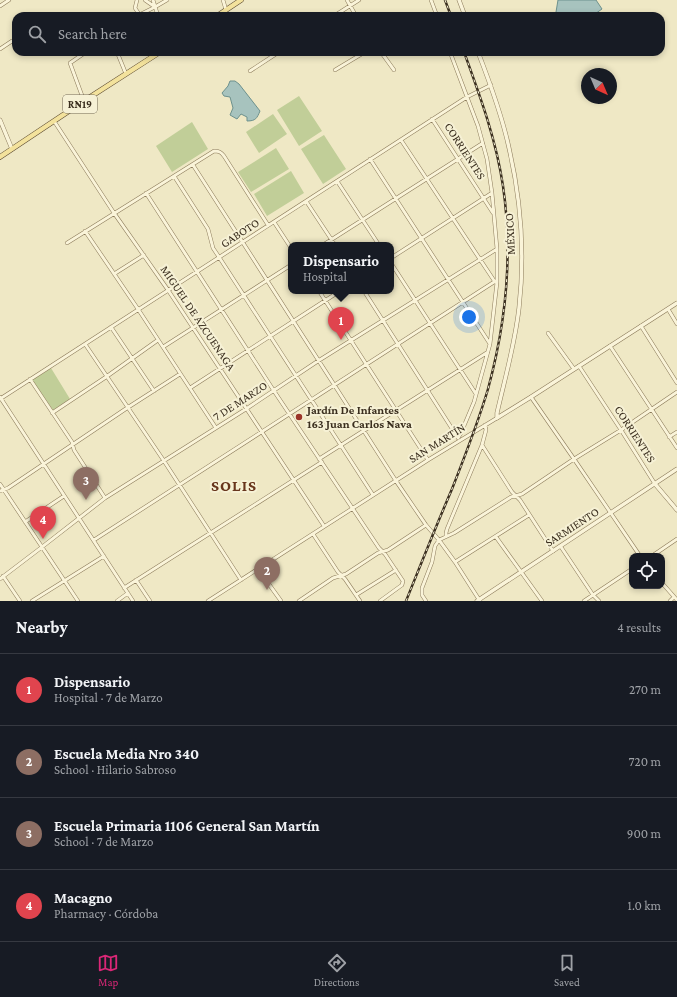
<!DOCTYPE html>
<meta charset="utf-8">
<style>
:root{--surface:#171b24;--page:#242831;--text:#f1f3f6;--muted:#9ea1a6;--line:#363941;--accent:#db2777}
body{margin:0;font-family:"Crimson Pro",serif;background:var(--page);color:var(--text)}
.controls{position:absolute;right:12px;bottom:12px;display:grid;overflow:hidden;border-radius:8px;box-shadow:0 2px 6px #0003}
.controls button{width:36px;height:36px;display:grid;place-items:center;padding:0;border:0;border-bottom:1px solid var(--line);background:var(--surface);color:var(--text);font:20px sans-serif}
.compass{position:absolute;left:581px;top:68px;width:36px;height:36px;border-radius:50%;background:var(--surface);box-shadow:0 2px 6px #0003;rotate:136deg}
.you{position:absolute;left:469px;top:317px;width:14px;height:14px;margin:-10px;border:3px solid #fff;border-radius:50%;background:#1a73e8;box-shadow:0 0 0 6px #1a73e833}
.badge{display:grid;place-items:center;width:26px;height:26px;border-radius:50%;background:var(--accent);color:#fff;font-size:13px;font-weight:700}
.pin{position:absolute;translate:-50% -33px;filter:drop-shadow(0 1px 2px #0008)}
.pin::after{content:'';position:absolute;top:21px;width:14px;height:12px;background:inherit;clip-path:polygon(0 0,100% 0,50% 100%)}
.popup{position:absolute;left:288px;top:242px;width:106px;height:52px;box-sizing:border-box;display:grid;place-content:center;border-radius:8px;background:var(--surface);filter:drop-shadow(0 1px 3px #0005);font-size:13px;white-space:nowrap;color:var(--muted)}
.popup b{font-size:15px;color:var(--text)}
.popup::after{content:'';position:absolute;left:50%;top:100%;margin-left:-8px;border:8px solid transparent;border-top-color:var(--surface)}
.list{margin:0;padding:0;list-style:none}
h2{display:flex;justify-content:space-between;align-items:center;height:52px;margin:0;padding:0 16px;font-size:17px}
h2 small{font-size:13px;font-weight:400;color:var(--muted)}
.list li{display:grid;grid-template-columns:26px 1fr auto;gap:12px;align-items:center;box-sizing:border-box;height:72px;padding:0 16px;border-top:1px solid var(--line)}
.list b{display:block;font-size:15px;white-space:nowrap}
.list p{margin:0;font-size:13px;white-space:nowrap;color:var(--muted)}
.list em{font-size:13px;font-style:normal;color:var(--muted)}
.icon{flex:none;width:22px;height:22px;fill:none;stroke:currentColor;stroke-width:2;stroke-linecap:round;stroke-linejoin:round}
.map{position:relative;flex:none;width:677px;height:601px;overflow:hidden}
.search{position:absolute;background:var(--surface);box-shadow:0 2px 6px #0003;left:12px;right:12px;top:12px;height:44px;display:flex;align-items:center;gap:10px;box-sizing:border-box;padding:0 14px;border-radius:12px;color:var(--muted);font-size:15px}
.sheet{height:340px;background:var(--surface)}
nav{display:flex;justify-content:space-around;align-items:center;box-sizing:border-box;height:56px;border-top:1px solid var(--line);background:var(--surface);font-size:11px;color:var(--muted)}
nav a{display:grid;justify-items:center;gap:2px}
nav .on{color:var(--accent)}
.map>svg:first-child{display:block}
</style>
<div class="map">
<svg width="677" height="601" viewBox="0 0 677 601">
<rect width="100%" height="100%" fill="#efe8c5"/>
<path fill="#c1ce98" d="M299 96 322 131 299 146 277 110Z
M273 114 287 134 259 153 246 132Z
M192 122 208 149 172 172 156 146Z
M324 135 346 169 323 184 301 149Z
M276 148 289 169 251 192 238 172Z
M291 171 304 193 267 216 254 194Z
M51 368 70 399 53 410 32 380Z"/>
<path fill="#a7c3be" stroke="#6d918d" d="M558 0H596L602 9 592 16H552L556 12Z
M230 81H235L239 84 260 111C257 118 256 121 247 121V117L241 114 237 119 230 115 233 108 230 97 224 96 222 93 228 86Z"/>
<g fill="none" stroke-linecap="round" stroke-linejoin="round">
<g stroke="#8b7a5a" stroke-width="4">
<path id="minor" d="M137 0 135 8 139 14H141L155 7 167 0
M145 0 155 7
M153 0 158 16
M223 0 226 10
M347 0 356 16
M431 0 437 16
M0 6 9 0
M334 16 359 0
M0 49 12 41
M117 52 126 74
M381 52 394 70
M450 52 478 126 487 159 492 193 497 249V282L490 344 474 402 461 433 458 438
M335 70 365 52
M250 71 279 52
M84 101 70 63 86 52
M432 119 493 213
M54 121 114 213 168 290 324 526
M401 140 495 282
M370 159 490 344
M193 165 396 481 426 525 439 540 455 562 480 601
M174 176 208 229 213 248 219 257 373 495
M337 181 379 245
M146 193 274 391 379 548 385 554 403 581 402 585 380 601
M306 201 335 245
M274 222 291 248
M85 231 138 309 216 428
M67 243 214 151C219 151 221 152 224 156L268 225
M323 245 483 143
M391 258 492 193
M391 263 476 394
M114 274 144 255
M319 291 428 460
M364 291 458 438
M668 309 677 324
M641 326 677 383
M111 327 154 391
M548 333 574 369
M85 344 164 461 241 580
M610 346 677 448
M163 347 291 265
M579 366 621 430 655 484
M30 379 72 442 74 450 105 498
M190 388 340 291
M0 397 133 601
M531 397 574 459 640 556
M0 399 467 97 491 85
M52 413 106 377 158 340
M669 437 677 432
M482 445 512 492 520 500 553 551
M319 459 488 352
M0 484 78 601
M0 491 8 488 127 408 180 374
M25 522 64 496
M313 534 338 572 345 579 360 601
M446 536V533L447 529 482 445 486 430 485 425
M496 537 542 601
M94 540 494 282
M561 547 593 595 599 601
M652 556 677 539
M455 562 529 515
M258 569 281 601
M3 576 20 601
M0 579 42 547 105 498 246 409 318 361 497 249
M136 580 150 601
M662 583 677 600
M124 588 322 462
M356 595 396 570
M32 601 104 556
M117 601 128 593
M208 601 428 460 497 418
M299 601 333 578 346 574 378 553 388 550 426 525
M426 601 422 595V588L432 562 435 546 439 540 454 533 511 497 522 494 574 459 621 430 677 392
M584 601 632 569
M670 601 674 597"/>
</g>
<g stroke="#8b7a5a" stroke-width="4.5">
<path id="tertiary" d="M459 0 465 16
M478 52C490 83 502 115 509 148 521 200 525 255 519 308 515 344 505 378 497 413V418
M0 120 12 149
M497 418 531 397 677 303
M655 484 677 510
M477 601 677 469"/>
</g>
<g stroke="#59472f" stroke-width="5.5">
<path id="primary" d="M217 16 241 0
M0 157 87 99 160 52"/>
</g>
<use href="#minor" stroke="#faf4d9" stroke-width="3"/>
<use href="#tertiary" stroke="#faf4d9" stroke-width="3.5"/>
<use href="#primary" stroke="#f3e29c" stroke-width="4.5"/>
<g stroke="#3b2f1f" stroke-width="2.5">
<path id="rail" d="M445 0 451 16
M406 601C421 564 436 526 452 489 465 456 478 423 488 389 506 323 513 254 503 186 496 139 480 96 464 52"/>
</g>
<use href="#rail" stroke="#f6f1d5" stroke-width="1" stroke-dasharray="3" stroke-linecap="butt"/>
</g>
<circle fill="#9b3529" stroke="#f6f1d5" stroke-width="1.5" cx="299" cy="417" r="4"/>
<g text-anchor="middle" stroke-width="4" stroke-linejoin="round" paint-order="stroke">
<rect fill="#f6f1d5" stroke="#736956" stroke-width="1" x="63" y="95" width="34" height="18" rx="3"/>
<g font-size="11" font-weight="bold" fill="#3b2f1f">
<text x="80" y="108">RN19</text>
</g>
<g font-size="12" fill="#3b2f1f" stroke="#f6f1d5">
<text transform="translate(465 151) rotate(57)" y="4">CORRIENTES</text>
<text transform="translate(240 233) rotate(-33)" y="4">GABOTO</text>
<text transform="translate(510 234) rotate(-93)" y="4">MÉXICO</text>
<text transform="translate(198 318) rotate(56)" y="4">MIGUEL DE AZCUENAGA</text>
<text transform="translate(240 401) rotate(-33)" y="4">7 DE MARZO</text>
<text transform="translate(635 434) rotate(57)" y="4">CORRIENTES</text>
<text transform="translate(437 443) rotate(-32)" y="4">SAN MARTÍN</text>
<text transform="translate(572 527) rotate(-33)" y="4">SARMIENTO</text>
</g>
<g font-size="12" font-weight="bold" fill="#3b2f1f" stroke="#f6f1d5" text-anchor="start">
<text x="307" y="414">Jardín De Infantes<tspan x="307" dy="14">163 Juan Carlos Nava</tspan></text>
</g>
<g font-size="16" font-weight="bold" letter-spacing="1" fill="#68361d" stroke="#f6f1d5">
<text x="234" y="491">SOLIS</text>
</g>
</g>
</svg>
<div class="controls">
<button><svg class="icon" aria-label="locate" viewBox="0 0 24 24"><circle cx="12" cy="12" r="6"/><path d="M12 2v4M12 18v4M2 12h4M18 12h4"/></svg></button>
</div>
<svg class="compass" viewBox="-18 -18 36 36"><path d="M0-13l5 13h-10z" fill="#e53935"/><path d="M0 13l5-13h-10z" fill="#9ea1a6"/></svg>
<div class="you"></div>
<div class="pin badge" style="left:341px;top:340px;background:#e0444e">1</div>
<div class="popup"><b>Dispensario</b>Hospital</div>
<div class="pin badge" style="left:267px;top:590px;background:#8d6e63">2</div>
<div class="pin badge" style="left:86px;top:500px;background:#8d6e63">3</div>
<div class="pin badge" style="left:43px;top:539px;background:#e0444e">4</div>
<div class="search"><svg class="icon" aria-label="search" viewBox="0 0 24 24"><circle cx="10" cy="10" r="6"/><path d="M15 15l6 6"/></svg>Search here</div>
</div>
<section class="sheet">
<h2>Nearby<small>4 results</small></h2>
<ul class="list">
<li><span class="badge" style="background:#e0444e">1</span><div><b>Dispensario</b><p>Hospital · 7 de Marzo</p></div><em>270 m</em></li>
<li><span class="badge" style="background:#8d6e63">2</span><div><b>Escuela Media Nro 340</b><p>School · Hilario Sabroso</p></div><em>720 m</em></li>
<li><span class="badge" style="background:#8d6e63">3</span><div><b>Escuela Primaria 1106 General San Martín</b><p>School · 7 de Marzo</p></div><em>900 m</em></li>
<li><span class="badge" style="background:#e0444e">4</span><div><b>Macagno</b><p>Pharmacy · Córdoba</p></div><em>1.0 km</em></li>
</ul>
</section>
<nav>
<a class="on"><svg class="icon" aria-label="map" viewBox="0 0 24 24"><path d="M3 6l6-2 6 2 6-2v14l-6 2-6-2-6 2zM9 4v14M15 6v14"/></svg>Map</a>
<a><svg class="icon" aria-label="directions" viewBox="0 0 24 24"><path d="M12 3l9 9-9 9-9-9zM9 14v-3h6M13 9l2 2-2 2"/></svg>Directions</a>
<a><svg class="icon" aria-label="saved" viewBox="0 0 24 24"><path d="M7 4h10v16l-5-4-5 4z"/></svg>Saved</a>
</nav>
